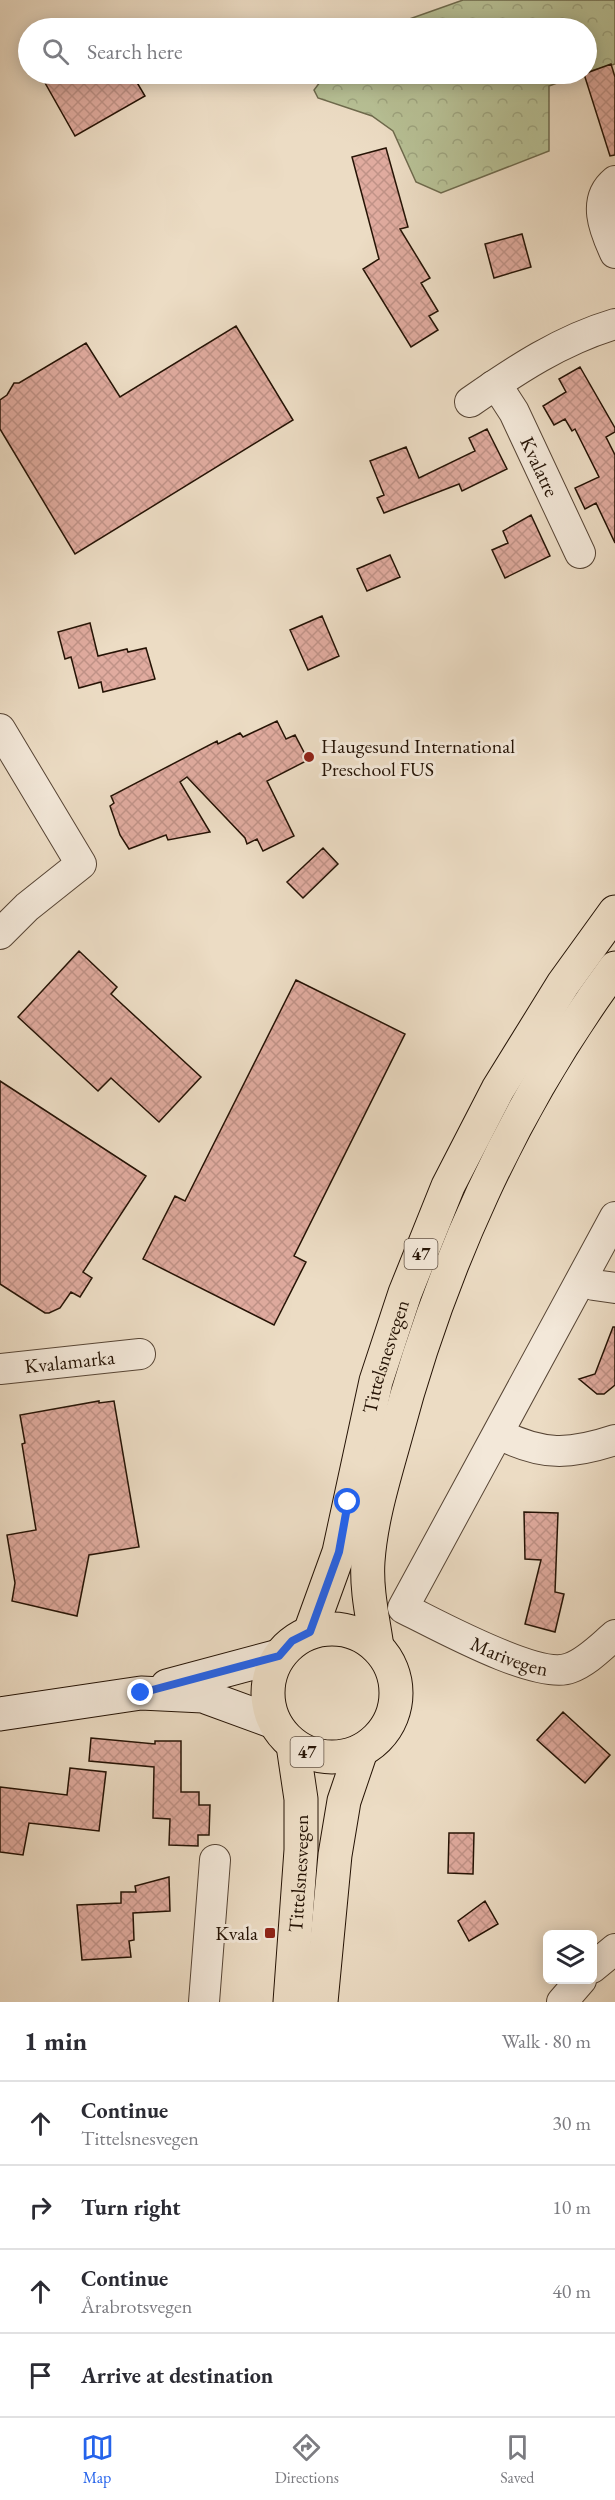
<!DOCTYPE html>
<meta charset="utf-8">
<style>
:root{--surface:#fff;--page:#f2f2f3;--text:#2b2b33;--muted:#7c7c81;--line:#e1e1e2;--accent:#2563eb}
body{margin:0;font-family:"EB Garamond",serif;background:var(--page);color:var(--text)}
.controls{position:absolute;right:18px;bottom:18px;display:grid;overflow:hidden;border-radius:9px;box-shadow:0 3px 15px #0003}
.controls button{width:54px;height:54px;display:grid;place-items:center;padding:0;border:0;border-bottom:2px solid var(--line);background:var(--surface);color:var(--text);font:30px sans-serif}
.stop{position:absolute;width:18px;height:18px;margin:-14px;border:4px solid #2563eb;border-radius:50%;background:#fff}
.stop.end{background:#2563eb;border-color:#fff;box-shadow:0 2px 6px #0008}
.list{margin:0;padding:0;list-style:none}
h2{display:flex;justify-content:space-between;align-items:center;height:78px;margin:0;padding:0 24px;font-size:26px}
h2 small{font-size:20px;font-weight:400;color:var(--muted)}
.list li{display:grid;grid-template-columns:39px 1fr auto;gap:18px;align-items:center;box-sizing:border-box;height:84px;padding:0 24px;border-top:2px solid var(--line)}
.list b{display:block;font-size:22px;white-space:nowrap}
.list p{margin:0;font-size:20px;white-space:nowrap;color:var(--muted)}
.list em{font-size:20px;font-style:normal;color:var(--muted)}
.icon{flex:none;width:33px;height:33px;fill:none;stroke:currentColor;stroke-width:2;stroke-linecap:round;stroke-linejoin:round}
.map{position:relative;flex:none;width:615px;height:2002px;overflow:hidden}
.search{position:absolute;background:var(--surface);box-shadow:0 3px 15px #0003;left:18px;right:18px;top:18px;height:66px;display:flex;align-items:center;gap:15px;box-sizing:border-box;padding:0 21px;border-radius:33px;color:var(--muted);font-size:22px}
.sheet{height:414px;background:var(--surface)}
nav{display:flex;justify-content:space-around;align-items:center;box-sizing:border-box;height:84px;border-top:2px solid var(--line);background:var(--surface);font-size:16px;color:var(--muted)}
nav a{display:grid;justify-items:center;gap:3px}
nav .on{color:var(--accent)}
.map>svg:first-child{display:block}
</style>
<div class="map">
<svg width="615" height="2002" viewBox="0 0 615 2002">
<defs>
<pattern id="forest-crowns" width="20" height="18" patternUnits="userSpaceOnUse" patternTransform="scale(1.5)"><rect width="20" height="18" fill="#b7c095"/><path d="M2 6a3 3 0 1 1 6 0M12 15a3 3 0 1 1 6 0" fill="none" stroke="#9da47f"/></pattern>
<pattern id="building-cross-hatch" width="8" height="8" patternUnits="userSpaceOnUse" patternTransform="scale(1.5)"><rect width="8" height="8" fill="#e0ab9f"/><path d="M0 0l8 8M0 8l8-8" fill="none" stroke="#c09287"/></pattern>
</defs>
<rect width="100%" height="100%" fill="#ecdcc4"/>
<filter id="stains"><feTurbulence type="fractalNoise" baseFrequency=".00333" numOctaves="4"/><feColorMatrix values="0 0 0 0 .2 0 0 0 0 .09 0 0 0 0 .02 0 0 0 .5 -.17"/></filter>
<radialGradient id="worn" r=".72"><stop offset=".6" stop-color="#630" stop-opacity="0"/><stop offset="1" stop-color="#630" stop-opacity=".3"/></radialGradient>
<path fill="url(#forest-crowns)" stroke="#6e6a4d" stroke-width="1.5" d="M463 0H615V64L587 72 586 28H384Z
M326 74H581L549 86V151L441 193 416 182 393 131 372 116 318 98 314 90Z"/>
<path fill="url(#building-cross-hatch)" stroke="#251305" stroke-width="1.5" d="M611 64 615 77V155L610 156 584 74Z
M40 74H132L145 96 75 136Z
M386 148 408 227 400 229 430 278 421 283 438 311 429 316 438 330 411 347 363 269 379 259 352 157Z
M522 234 531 267 494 278 485 244Z
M236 326 293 420 75 554 0 429V400L7 395 14 383H19L86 343 120 397Z
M580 367 615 428V432L606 437 615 455V543L596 503 585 509 575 488 599 477 575 429 572 431 565 419 554 425 543 406 566 392 559 379Z
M487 429 507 469 462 491 459 484 384 513 377 498 384 495 370 461 406 447 419 478 475 451 469 438Z
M531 515 550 556 505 578 492 550 508 543 503 531Z
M390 555 400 577 367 591 357 569Z
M322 616 339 656 308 670 290 630Z
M90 623 98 656 127 649 128 652 146 648 155 679 103 692 101 682 79 688 71 657 65 659 58 632Z
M277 721 286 739 295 735 308 760 267 781 294 836 263 851 257 839 247 844 245 838 187 777 180 782 210 832 168 840 166 835 129 849 120 835 110 806 114 803 111 796 217 741 218 744 240 733 243 737Z
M323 848 338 864 303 898 287 882Z
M79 951 117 987 111 994 201 1077 159 1122 111 1078 98 1091 18 1017Z
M296 980 405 1034 294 1256 306 1262 274 1325 143 1259 175 1196 185 1201Z
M0 1081 146 1176 83 1272 92 1278 80 1297 71 1292 60 1308 49 1313H45L0 1284Z
M613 1327H615V1385L604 1394H597L579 1379 595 1374Z
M99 1401V1403L114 1401 139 1547 89 1555 77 1616 12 1601 15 1583 7 1535 36 1530 22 1444 25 1443 20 1415Z
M524 1512 558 1513 555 1592 564 1594 555 1632 525 1624 541 1560 525 1559Z
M563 1712 610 1755 585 1783 537 1740Z
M91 1738 155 1744V1741H181V1792H199V1805H210L209 1835H198V1846L169 1845 170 1819 153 1818 154 1767 89 1761Z
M70 1768 106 1772 99 1831 29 1823 23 1855 0 1852V1787L67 1795Z
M449 1833H474L473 1874 448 1873Z
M169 1877 170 1911 133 1913 134 1940 129 1941 131 1957 82 1960 77 1905 121 1903V1892H136L135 1886Z
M485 1901 498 1924 469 1941 458 1921Z"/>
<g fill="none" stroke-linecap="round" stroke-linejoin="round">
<g stroke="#574535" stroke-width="32">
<g id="minor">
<path d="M615 181C592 200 604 229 615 253"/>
<path id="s1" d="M493 386 503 395 514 412 580 553"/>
<path d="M470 402C516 370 561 340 615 324"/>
<path d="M0 729 81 864 27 907 0 934"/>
<path id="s2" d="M615 1217 403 1608C436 1624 538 1681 570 1668 587 1662 602 1646 615 1635"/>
<path d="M582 1279 594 1285 615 1288"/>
<path id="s3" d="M0 1369 140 1354"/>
<path d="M499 1434C542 1456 570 1455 615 1440"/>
<path d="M592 1968 615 1949"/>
<path d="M204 2002 215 1860"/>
<path d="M562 2002 581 1980"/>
</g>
</g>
<g stroke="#251305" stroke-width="35">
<path id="secondary" d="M167 1686 279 1656
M0 1714 141 1693 203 1696 274 1722"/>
</g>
<g stroke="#251305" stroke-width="35">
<g id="primary">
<circle cx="332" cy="1693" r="64"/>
<path id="s4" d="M310 1632 339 1552 376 1381 405 1293 448 1186 498 1089 563 984 615 912"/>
<path d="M377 1647C373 1619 366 1590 368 1561 371 1519 384 1478 395 1438 439 1271 512 1107 615 968"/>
<path id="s5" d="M290 2002 301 1850V1799L293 1745"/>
<path d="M321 2002 335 1855 344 1801 361 1751"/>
</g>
</g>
<use href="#minor" stroke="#f3e8d9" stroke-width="30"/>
<use href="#secondary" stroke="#f3e8d9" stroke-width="33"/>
<use href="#primary" stroke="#ecdcc4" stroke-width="33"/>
</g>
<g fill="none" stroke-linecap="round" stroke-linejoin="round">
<path stroke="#2563eb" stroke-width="8" d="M141 1693 279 1656 292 1641 310 1632 339 1552 348 1502"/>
</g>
<g fill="#8f2418" stroke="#f3e8d9" stroke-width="2">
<circle cx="309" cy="757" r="6"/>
<rect x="264" y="1927" width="12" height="12" rx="3"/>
</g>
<g text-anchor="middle" stroke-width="6" stroke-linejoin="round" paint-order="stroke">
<g fill="#f3e8d9" stroke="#635345" stroke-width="1.5">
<rect x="404.5" y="1239" width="33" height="30" rx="4.5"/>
<rect x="290.5" y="1737" width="33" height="30" rx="4.5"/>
</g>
<g font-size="18" font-weight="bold" fill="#251305">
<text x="421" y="1260">47</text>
<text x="307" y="1758">47</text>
</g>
<g font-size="20" fill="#251305" stroke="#f3e8d9">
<text dy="7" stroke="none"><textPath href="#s1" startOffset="94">Kvalatre</textPath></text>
<text dy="7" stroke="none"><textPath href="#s4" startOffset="286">Tittelsnesvegen</textPath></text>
<text dy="7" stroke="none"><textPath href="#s3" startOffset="70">Kvalamarka</textPath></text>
<text dy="7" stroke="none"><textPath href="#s2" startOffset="562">Marivegen</textPath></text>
<text dy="7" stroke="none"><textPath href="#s5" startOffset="129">Tittelsnesvegen</textPath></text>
</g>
<g font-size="20" fill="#251305" stroke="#f3e8d9" text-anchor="start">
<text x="321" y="753">Haugesund International<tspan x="321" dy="23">Preschool FUS</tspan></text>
<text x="258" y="1940" text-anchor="end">Kvala</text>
</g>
</g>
<rect width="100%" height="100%" filter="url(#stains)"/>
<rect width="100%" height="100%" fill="url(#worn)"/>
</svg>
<div class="controls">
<button><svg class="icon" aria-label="layers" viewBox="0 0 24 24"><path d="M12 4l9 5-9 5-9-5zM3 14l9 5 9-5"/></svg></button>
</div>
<div class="stop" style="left:348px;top:1502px"></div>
<div class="stop end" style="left:141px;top:1693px"></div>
<div class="search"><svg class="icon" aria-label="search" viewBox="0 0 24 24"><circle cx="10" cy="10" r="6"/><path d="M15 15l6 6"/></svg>Search here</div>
</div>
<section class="sheet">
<h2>1 min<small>Walk · 80 m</small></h2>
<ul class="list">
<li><svg class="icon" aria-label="ahead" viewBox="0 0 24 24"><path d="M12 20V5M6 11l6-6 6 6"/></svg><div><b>Continue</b><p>Tittelsnesvegen</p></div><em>30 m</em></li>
<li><svg class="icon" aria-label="right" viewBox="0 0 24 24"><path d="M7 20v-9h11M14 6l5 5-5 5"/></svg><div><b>Turn right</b></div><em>10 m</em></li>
<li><svg class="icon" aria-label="ahead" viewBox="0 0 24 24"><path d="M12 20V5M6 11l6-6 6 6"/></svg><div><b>Continue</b><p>Årabrotsvegen</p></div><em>40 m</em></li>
<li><svg class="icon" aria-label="arrive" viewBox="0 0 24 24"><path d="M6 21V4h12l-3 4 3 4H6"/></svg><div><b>Arrive at destination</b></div></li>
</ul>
</section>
<nav>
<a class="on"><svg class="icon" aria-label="map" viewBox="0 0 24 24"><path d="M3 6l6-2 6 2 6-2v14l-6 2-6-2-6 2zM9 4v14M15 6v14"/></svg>Map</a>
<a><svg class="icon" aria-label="directions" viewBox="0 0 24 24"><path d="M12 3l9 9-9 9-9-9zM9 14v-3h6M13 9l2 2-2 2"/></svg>Directions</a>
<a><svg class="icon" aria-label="saved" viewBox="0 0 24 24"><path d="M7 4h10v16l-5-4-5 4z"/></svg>Saved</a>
</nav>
